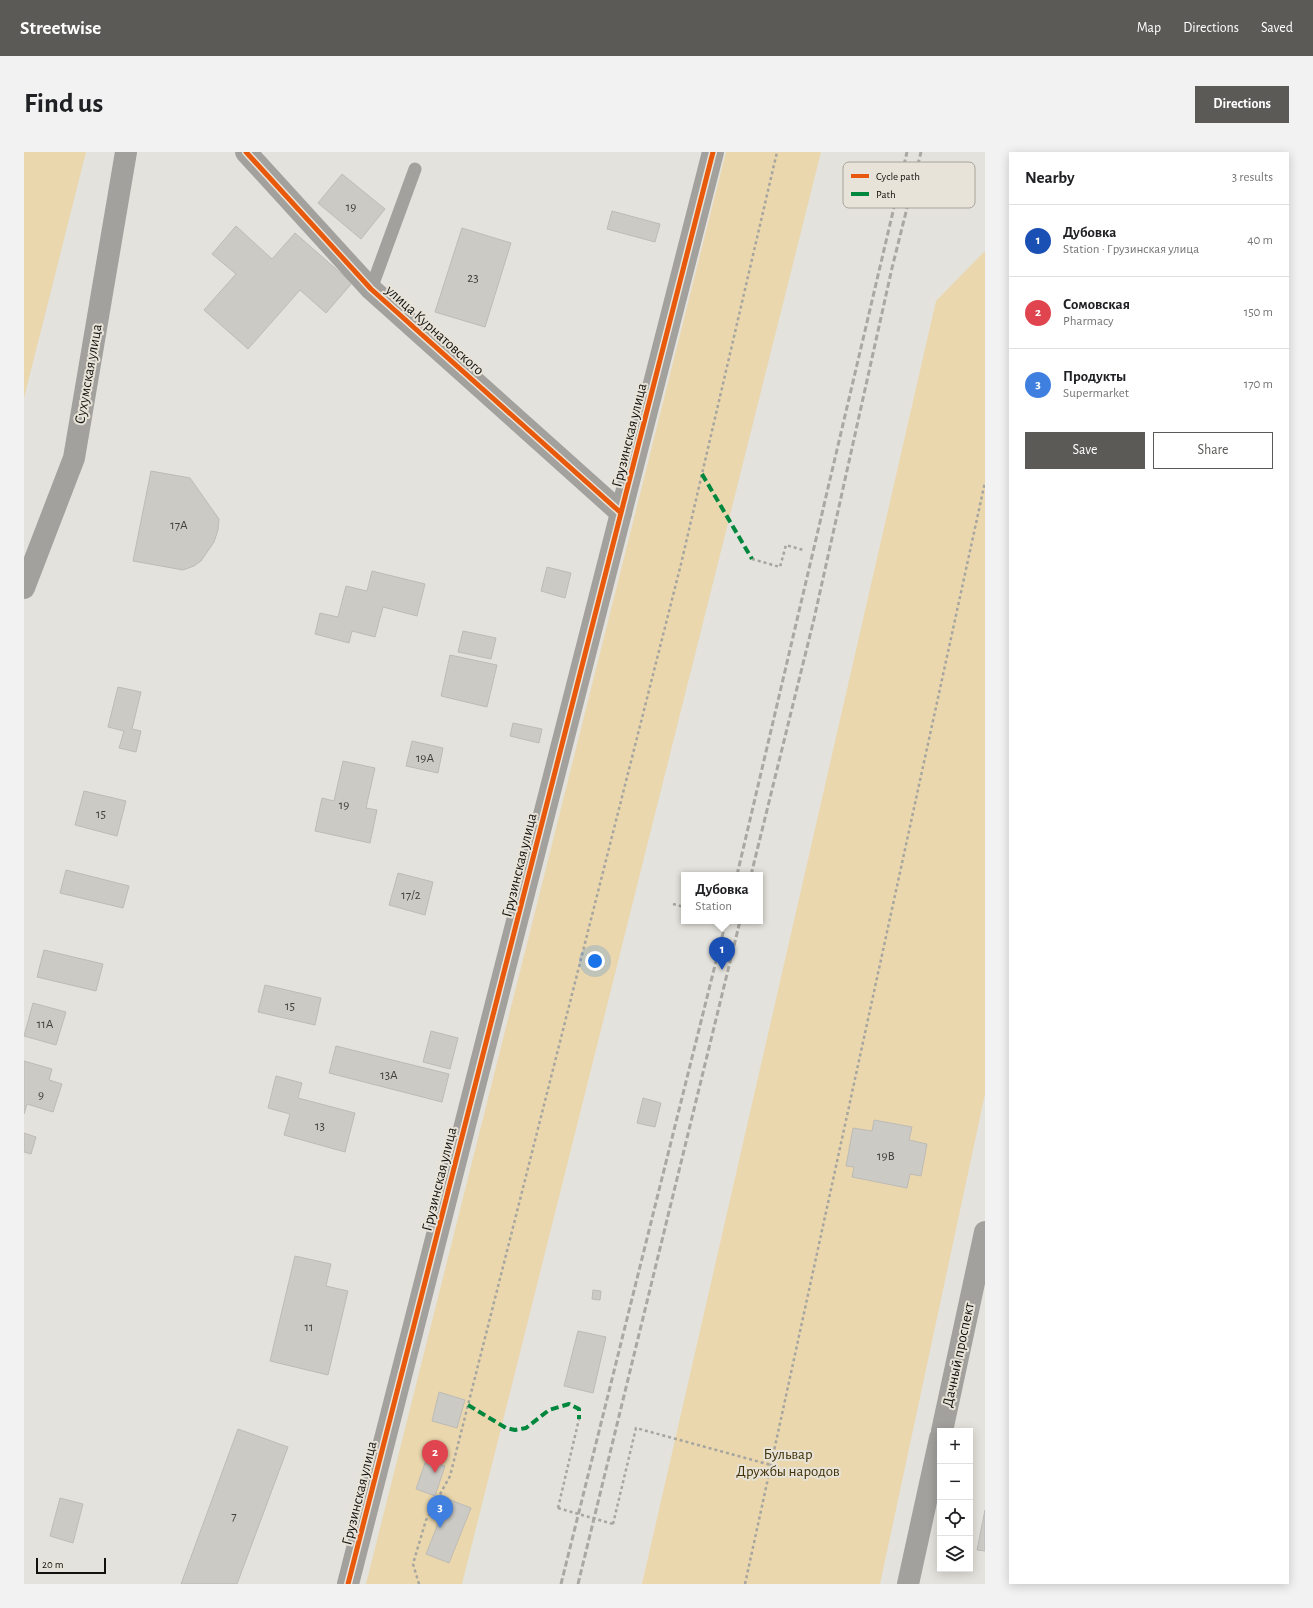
<!DOCTYPE html>
<meta charset="utf-8">
<style>
:root{--surface:#fff;--page:#f2f2f2;--text:#202124;--muted:#757577;--line:#e0e0e0;--accent:#5c5a56}
body{margin:0;font-family:"Alegreya Sans",sans-serif;background:var(--page);color:var(--text)}
.controls{position:absolute;right:12px;bottom:12px;display:grid;overflow:hidden;border-radius:0px;box-shadow:0 2px 10px #0003}
.controls button{width:36px;height:36px;display:grid;place-items:center;padding:0;border:0;border-bottom:1px solid var(--line);background:var(--surface);color:var(--text);font:20px sans-serif}
.scale{position:absolute;left:12px;bottom:10px;width:70px;box-sizing:border-box;padding-left:4px;border:2px solid #13110e;border-top:0;font-size:11px;line-height:14px;white-space:nowrap;color:#13110e;-webkit-text-stroke:3px #e8e3d8;paint-order:stroke}
.you{position:absolute;left:571px;top:809px;width:14px;height:14px;margin:-10px;border:3px solid #fff;border-radius:50%;background:#1a73e8;box-shadow:0 0 0 6px #1a73e833}
.badge{display:grid;place-items:center;width:26px;height:26px;border-radius:50%;background:var(--accent);color:#fff;font-size:13px;font-weight:700}
.pin{position:absolute;translate:-50% -33px;filter:drop-shadow(0 1px 2px #0008)}
.pin::after{content:'';position:absolute;top:21px;width:14px;height:12px;background:inherit;clip-path:polygon(0 0,100% 0,50% 100%)}
.popup{position:absolute;left:657px;top:720px;width:82px;height:52px;box-sizing:border-box;display:grid;place-content:center;border-radius:0px;background:var(--surface);filter:drop-shadow(0 1px 3px #0005);font-size:13px;white-space:nowrap;color:var(--muted)}
.popup b{font-size:15px;color:var(--text)}
.popup::after{content:'';position:absolute;left:50%;top:100%;margin-left:-8px;border:8px solid transparent;border-top-color:var(--surface)}
.list{margin:0;padding:0;list-style:none}
h2{display:flex;justify-content:space-between;align-items:center;height:52px;margin:0;padding:0 16px;font-size:17px}
h2 small{font-size:13px;font-weight:400;color:var(--muted)}
.list li{display:grid;grid-template-columns:26px 1fr auto;gap:12px;align-items:center;box-sizing:border-box;height:72px;padding:0 16px;border-top:1px solid var(--line)}
.list b{display:block;font-size:15px;white-space:nowrap}
.list p{margin:0;font-size:13px;white-space:nowrap;color:var(--muted)}
.list em{font-size:13px;font-style:normal;color:var(--muted)}
.actions{display:flex;gap:8px;padding:12px 16px}
.actions a{flex:1;padding:9px 0;border:1px solid var(--accent);border-radius:0px;text-align:center;font-size:14px;color:var(--accent)}
.actions .main{background:var(--accent);color:#fff}
.icon{flex:none;width:22px;height:22px;fill:none;stroke:currentColor;stroke-width:2;stroke-linecap:round;stroke-linejoin:round}
.map{position:relative;flex:none;width:961px;height:1432px;overflow:hidden;border-radius:0px}
header{display:flex;align-items:center;gap:24px;box-sizing:border-box;height:56px;padding:0 20px;background:var(--accent);color:#fff}
header strong{font-size:19px}
nav{display:flex;gap:22px;margin-inline-start:auto;font-size:14px}
.intro{display:flex;align-items:center;justify-content:space-between;box-sizing:border-box;height:96px;padding:0 24px}
h1{margin:0;font-size:28px}
.button{padding:10px 18px;border-radius:0px;background:var(--accent);color:#fff;font-size:14px;font-weight:700}
main{display:flex;gap:24px;padding:0 24px}
aside{flex:1;background:var(--surface);border-radius:0px;box-shadow:0 2px 10px #0003}
.map>svg:first-child{display:block}
</style>
<header>
<strong>Streetwise</strong>
<nav><a>Map</a><a>Directions</a><a>Saved</a></nav>
</header>
<div class="intro"><h1>Find us</h1><a class="button">Directions</a></div>
<main>
<div class="map">
<svg width="961" height="1432" viewBox="0 0 961 1432">
<rect width="100%" height="100%" fill="#e4e2dc"/>
<path fill="#ead7ad" d="M0 0H62L0 246Z
M702 0H797L438 1432H342Z
M961 99V942L856 1432H618L912 149Z"/>
<path fill="#cccac5" stroke="#bdbbb7" d="M318 22 361 57 337 87 294 51Z
M588 59 636 72 631 90 583 77Z
M212 74 248 107 271 81 328 131 302 161 276 138 224 197 180 158 212 122 188 102Z
M438 76 487 91 461 175 411 160Z
M127 319 166 326 195 367 194 378 190 390 177 409 170 414 159 418 109 409Z
M523 415 547 421 541 446 517 439Z
M348 419 401 432 393 464 359 455 351 485 328 479 325 491 291 482 296 461 314 465 322 434 343 439Z
M439 479 472 486 467 507 434 500Z
M426 503 473 513 463 555 417 544Z
M94 535 117 540 108 577 117 579 112 600 95 596 100 579 84 575Z
M489 571 518 577 515 591 486 584Z
M388 589 419 596 414 621 382 614Z
M319 609 351 616 342 656 353 658 346 691 291 679 298 646 310 649Z
M60 639 102 649 93 684 51 673Z
M42 718 105 734 99 756 36 741Z
M374 721 409 730 401 763 365 753Z
M20 798 79 812 72 839 13 825Z
M241 833 297 846 291 873 234 860Z
M9 851 42 860 32 893 0 884Z
M407 879 434 886 426 917 399 910Z
M312 894 425 922 418 950 305 921Z
M0 909 28 917 25 928 38 932 29 960 3 952 0 962Z
M252 924 278 931 274 946 331 961 321 1000 260 983 266 962 244 956Z
M619 946 637 951 631 975 613 971Z
M850 968 888 975 885 988 903 992 897 1024 886 1022 883 1036 828 1025 830 1015 822 1014 829 976 848 979Z
M0 981 12 985 7 1002 0 1000Z
M271 1104 307 1112 302 1134 324 1139 304 1223 246 1209Z
M569 1138 577 1139 576 1148 568 1147Z
M554 1179 582 1185 569 1241 540 1234Z
M415 1240 441 1248 433 1276 408 1269Z
M214 1277 264 1295 213 1432H157Z
M402 1308 421 1314 411 1344 392 1337Z
M36 1346 59 1352 49 1391 26 1384Z
M424 1347 447 1356 425 1411 402 1402Z
M961 1358V1399L953 1398Z"/>
<g fill="none" stroke-linecap="round" stroke-linejoin="round">
<path stroke="#a6a5a0" stroke-width="2.5" stroke-dasharray="3 3" stroke-linecap="butt" d="M728 407 756 415 762 393 779 398
M649 752 660 755
M534 1356 555 1267
M589 1372 612 1276 747 1313
M395 1432 389 1412 402 1368 426 1324 657 412 753 0
M721 1432 961 330"/>
<path stroke="#a2a19e" stroke-width="13" d="M347 137 391 17"/>
<path stroke="#a2a19e" stroke-width="22" d="M222 0 347 137 597 361
M0 436 50 306 102 0"/>
<path stroke="#a2a19e" stroke-width="22" d="M918 1279 961 1080
M324 1432 689 0
M884 1432 916 1286"/>
<path stroke="#aaa8a5" stroke-width="3" stroke-dasharray="6 3" stroke-linecap="butt" d="M713 723 883 0
M727 723 790 467 868 116 897 0
M537 1432 702 769
M554 1432 716 769"/>
<path stroke="#a6a5a0" stroke-width="2.5" stroke-dasharray="3 3" stroke-linecap="butt" d="M534 1356 589 1372"/>
<path stroke="#00873e" stroke-width="4" stroke-dasharray="8 4" stroke-linecap="butt" d="M678 322 728 407
M444 1253 482 1276 491 1278 502 1276 525 1258 545 1252 555 1257V1267"/>
<g stroke="#e8e3d8" stroke-width="8">
<path id="cycleway" d="M222 0 347 137 597 361
M324 1432 689 0"/>
</g>
<use href="#cycleway" stroke="#e8590c" stroke-width="5"/>
</g>
<g text-anchor="middle" stroke-width="4" stroke-linejoin="round" paint-order="stroke">
<g font-size="13" fill="#42403d">
<text x="327" y="59">19</text>
<text x="449" y="130">23</text>
<text x="155" y="377">17А</text>
<text x="401" y="610">19А</text>
<text x="320" y="657">19</text>
<text x="77" y="666">15</text>
<text x="387" y="747">17/2</text>
<text x="266" y="858">15</text>
<text x="21" y="876">11А</text>
<text x="365" y="927">13А</text>
<text x="17" y="947">9</text>
<text x="296" y="978">13</text>
<text x="862" y="1008">19В</text>
<text x="285" y="1179">11</text>
<text x="210" y="1368">7</text>
</g>
<g font-size="15" fill="#13110e" stroke="#e8e3d8">
<text transform="translate(411 178) rotate(42)" y="5">улица Курнатовского</text>
<text transform="translate(64 222) rotate(-80)" y="5">Сухумская улица</text>
<text transform="translate(605 283) rotate(-76)" y="5">Грузинская улица</text>
<text transform="translate(495 713) rotate(-76)" y="5">Грузинская улица</text>
<text transform="translate(415 1027) rotate(-76)" y="5">Грузинская улица</text>
<text transform="translate(934 1203) rotate(-78)" y="5">Дачный проспект</text>
<text transform="translate(335 1341) rotate(-76)" y="5">Грузинская улица</text>
</g>
<g font-size="15" fill="#403005" stroke="#e8e3d8">
<text x="764" y="1307">Бульвар<tspan x="764" dy="17">Дружбы народов</tspan></text>
</g>
</g>
<rect x="819" y="10" width="132" height="46" rx="6" fill="#e8e3d8" stroke="#a8a49b" stroke-width="1"/>
<rect x="827" y="22" width="18" height="4" fill="#e8590c"/>
<rect x="827" y="40" width="18" height="4" fill="#00873e"/>
<g font-size="11" fill="#13110e">
<text x="852" y="28">Cycle path</text>
<text x="852" y="46">Path</text>
</g>
</svg>
<div class="controls">
<button>+</button>
<button>−</button>
<button><svg class="icon" aria-label="locate" viewBox="0 0 24 24"><circle cx="12" cy="12" r="6"/><path d="M12 2v4M12 18v4M2 12h4M18 12h4"/></svg></button>
<button><svg class="icon" aria-label="layers" viewBox="0 0 24 24"><path d="M12 4l9 5-9 5-9-5zM3 14l9 5 9-5"/></svg></button>
</div>
<div class="scale">20 m</div>
<div class="you"></div>
<div class="pin badge" style="left:698px;top:818px;background:#1a4fb4">1</div>
<div class="popup"><b>Дубовка</b>Station</div>
<div class="pin badge" style="left:411px;top:1321px;background:#e0444e">2</div>
<div class="pin badge" style="left:416px;top:1376px;background:#3f7fe0">3</div>
</div>
<aside>
<h2>Nearby<small>3 results</small></h2>
<ul class="list">
<li><span class="badge" style="background:#1a4fb4">1</span><div><b>Дубовка</b><p>Station · Грузинская улица</p></div><em>40 m</em></li>
<li><span class="badge" style="background:#e0444e">2</span><div><b>Сомовская</b><p>Pharmacy</p></div><em>150 m</em></li>
<li><span class="badge" style="background:#3f7fe0">3</span><div><b>Продукты</b><p>Supermarket</p></div><em>170 m</em></li>
</ul>
<div class="actions"><a class="main">Save</a><a>Share</a></div>
</aside>
</main>
